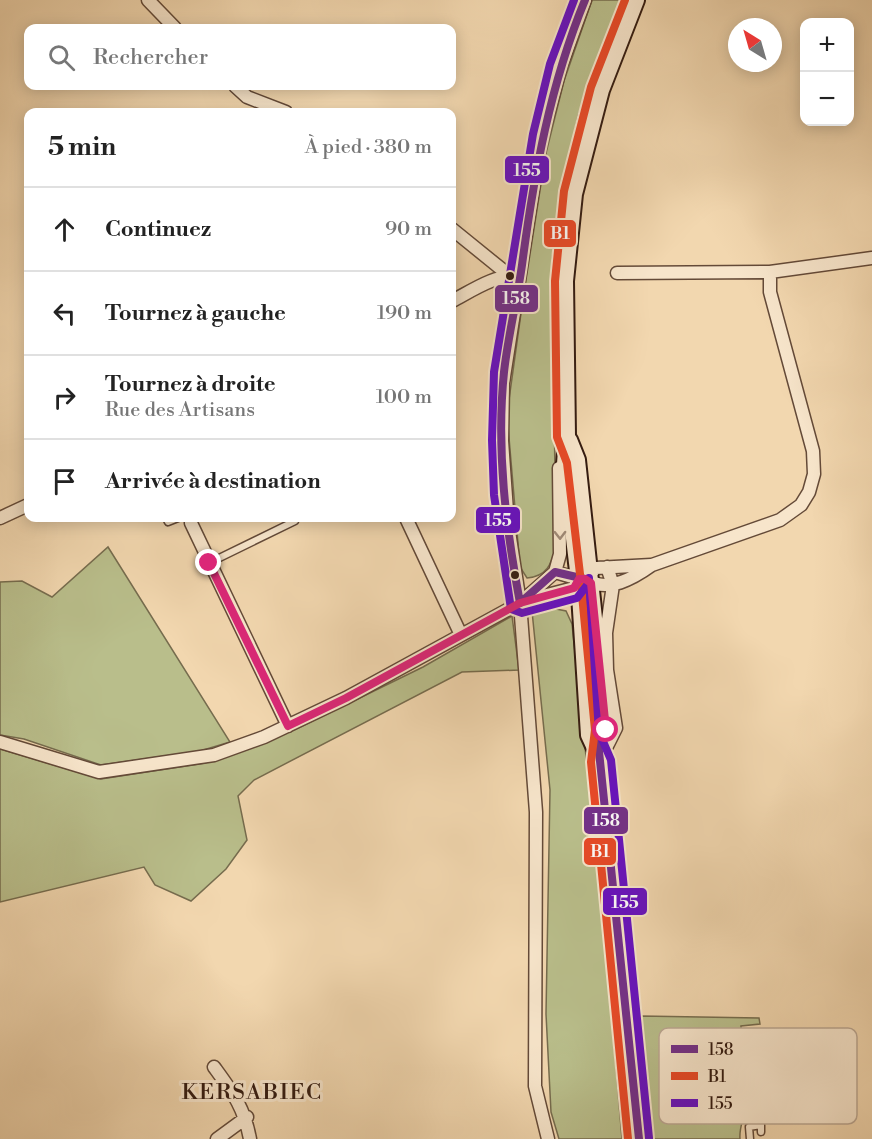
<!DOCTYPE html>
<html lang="fr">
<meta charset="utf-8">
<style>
:root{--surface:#fff;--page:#f6f6f6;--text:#222;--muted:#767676;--line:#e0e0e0}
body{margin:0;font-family:"Libre Bodoni",serif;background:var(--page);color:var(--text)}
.controls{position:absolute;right:18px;top:18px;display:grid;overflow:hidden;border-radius:12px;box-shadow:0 3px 15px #0003}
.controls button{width:54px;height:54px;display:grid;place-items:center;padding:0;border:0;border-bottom:2px solid var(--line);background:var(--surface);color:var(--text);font:30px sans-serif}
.compass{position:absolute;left:728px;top:18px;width:54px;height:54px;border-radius:50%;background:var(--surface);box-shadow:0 3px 15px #0003;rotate:323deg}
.stop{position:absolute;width:18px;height:18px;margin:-14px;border:4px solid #db2777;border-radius:50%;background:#fff}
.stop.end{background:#db2777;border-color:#fff;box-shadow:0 2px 6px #0008}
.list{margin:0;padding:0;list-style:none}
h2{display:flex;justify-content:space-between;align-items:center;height:78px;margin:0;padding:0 24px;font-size:26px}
h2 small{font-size:20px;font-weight:400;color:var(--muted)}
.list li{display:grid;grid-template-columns:39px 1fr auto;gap:18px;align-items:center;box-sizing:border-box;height:84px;padding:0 24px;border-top:2px solid var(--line)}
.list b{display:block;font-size:22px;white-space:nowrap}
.list p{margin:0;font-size:20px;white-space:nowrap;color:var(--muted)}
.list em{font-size:20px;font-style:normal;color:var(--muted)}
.icon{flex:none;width:33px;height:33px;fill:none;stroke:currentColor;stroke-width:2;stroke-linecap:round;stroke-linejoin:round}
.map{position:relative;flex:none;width:872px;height:1139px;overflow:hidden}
.search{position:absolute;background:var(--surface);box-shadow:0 3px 15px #0003;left:24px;top:24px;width:432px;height:66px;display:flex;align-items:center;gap:15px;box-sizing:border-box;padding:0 21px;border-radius:12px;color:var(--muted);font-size:22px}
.panel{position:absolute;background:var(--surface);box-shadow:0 3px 15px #0003;left:24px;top:108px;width:432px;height:414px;border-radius:12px}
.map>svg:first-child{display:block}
</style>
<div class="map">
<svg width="872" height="1139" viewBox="0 0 872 1139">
<rect width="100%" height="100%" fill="#f2d7af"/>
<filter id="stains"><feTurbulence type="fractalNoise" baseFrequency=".00333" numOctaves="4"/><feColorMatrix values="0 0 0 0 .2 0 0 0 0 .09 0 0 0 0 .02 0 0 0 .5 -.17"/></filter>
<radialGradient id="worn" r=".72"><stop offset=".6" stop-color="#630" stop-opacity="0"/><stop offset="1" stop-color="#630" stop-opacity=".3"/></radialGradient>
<path fill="#b9be8b" stroke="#766c4e" stroke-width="1.5" d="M592 0H621L578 116 559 206 552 260 556 547C551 565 547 576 527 578L520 567 507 414 540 177 564 81Z
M108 547 230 742 200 751 101 765 24 739 0 735V582L22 581 52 597Z
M546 607 566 611 572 624 605 936 622 1139H559L551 1112 546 1014 550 790 532 611Z
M512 616 519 670 462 672 254 780 238 796 247 840 226 869 191 901 155 885 144 867 0 902V749L101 779 205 763 292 731 423 667Z
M641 1016 759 1018 760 1024 741 1026V1034L698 1039 699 1048C734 1047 750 1079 745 1111 743 1121 739 1128 740 1139H653Z"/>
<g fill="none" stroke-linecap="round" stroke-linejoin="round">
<g stroke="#644a38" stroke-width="9">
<path id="lane" d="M166 518 168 522 178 518
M209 563 295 521
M739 1045C754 1069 751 1099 761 1125
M750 1139 749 1127 761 1125V1132"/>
</g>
<g stroke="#644a38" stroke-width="15">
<path id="street" d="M148 0 175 28
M235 86 247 97 286 112
M452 229 510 276
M617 273 770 272 872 258
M452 301C468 293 497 273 516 277
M0 518 28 505
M192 518 191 523 288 726
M406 518 461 635
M555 572 579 579H585L596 568 651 565
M586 579C607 594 634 578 652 565L780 520 801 505 809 492 814 474 813 451 770 292V272
M524 601 574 588 579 579
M595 700 599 746
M0 742 99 772 214 755 264 737 346 698 520 603 555 572 560 554 559 468
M607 746 616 728 607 670 606 633 613 585 607 567
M214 1067C233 1093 244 1107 250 1139
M217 1139 247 1117
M548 1139 535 1086 536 812 520 603 508 525 502 441 503 383 541 140 561 66 585 0"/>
</g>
<g stroke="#341b10" stroke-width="20">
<path id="secondary" d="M569 440 577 460 606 730 601 761 639 1139
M601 761 589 735 579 579 565 464 567 436 565 281 574 194 601 90 636 0"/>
</g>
<use href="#lane" stroke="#f7e5cb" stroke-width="6"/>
<use href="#street" stroke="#f7e5cb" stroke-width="12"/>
<use href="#secondary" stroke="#f7e5cb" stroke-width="16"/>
<g stroke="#f7e5cb" stroke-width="12">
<path id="bus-1" d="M520 603 555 572 585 579 597 732 639 1139
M520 603C506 528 496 449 504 372 508 336 517 301 522 265 534 174 550 85 585 0"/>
</g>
<g stroke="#f7e5cb" stroke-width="12">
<path id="bus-2" d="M625 0 591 87 564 191 555 281 557 437 567 463 580 574 595 730 591 762 628 1139"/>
</g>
<g stroke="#f7e5cb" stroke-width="12">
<path id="bus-3" d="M574 0 550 64 533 134 494 372 492 440 494 495 511 609 522 613 577 598 588 584
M589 578 599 732 611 760 649 1138"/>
</g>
<use href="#bus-1" stroke="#73308a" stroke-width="8"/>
<use href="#bus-2" stroke="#e84927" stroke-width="8"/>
<use href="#bus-3" stroke="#6711c1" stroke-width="8"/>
</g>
<defs><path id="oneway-chevron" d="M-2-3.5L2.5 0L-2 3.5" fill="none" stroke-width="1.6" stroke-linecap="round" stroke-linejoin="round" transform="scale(1.5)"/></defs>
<use stroke="#9f8a77" href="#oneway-chevron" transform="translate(560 535) rotate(89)"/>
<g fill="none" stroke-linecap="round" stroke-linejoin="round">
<path stroke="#db2777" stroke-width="8" d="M209 563 288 726 346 698 520 603 574 588 579 579H585L591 583 606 730"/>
</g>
<g fill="#341b10" stroke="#f7e5cb" stroke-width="2">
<circle cx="510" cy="276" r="5"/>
<circle cx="515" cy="575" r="5"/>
</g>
<g text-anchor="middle" stroke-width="6" stroke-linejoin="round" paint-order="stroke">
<g font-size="22" letter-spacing="1.5" fill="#341b10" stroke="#f7e5cb">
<text x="252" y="1099">KERSABIEC</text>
</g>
</g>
<rect x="659" y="1028" width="198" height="96" rx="9" fill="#f7e5cb" stroke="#bca893" stroke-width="1.5"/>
<rect x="671" y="1045" width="27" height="8" fill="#73308a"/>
<rect x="671" y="1072" width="27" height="8" fill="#e84927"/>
<rect x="671" y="1099" width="27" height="8" fill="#6711c1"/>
<g font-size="16" fill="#341b10">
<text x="708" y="1055">158</text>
<text x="708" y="1082">B1</text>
<text x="708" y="1109">155</text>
</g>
<g stroke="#f7e5cb" stroke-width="2">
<rect x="504" y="155" width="46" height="29" rx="6" fill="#6711c1"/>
<rect x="543" y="219" width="34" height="29" rx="6" fill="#e84927"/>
<rect x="494" y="284" width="45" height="29" rx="6" fill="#73308a"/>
<rect x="475" y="506" width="46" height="28" rx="6" fill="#6711c1"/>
<rect x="583" y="806" width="46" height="29" rx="6" fill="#73308a"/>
<rect x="583" y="837" width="34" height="29" rx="6" fill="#e84927"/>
<rect x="602" y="887" width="46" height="29" rx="6" fill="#6711c1"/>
</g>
<g font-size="16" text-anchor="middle" font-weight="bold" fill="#fff">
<text x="527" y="176">155</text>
<text x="560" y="239">B1</text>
<text x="516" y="304">158</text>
<text x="498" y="526">155</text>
<text x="606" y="826">158</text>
<text x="600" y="857">B1</text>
<text x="625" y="908">155</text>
</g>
<rect width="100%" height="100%" filter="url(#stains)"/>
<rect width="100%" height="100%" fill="url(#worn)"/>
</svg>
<div class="controls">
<button>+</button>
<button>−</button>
</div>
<svg class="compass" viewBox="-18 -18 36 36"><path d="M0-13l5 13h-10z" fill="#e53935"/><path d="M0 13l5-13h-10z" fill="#767676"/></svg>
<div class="stop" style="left:606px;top:730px"></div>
<div class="stop end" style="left:209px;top:563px"></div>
<div class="search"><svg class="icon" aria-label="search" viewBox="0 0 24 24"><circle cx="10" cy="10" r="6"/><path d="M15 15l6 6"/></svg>Rechercher</div>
<section class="panel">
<h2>5 min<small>À pied · 380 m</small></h2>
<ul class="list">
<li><svg class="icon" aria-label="ahead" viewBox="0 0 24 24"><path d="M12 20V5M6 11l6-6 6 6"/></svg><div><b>Continuez</b></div><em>90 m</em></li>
<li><svg class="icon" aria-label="left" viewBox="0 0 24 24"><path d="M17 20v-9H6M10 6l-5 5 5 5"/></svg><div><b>Tournez à gauche</b></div><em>190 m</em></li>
<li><svg class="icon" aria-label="right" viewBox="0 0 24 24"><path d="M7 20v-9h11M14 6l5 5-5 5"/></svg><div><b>Tournez à droite</b><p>Rue des Artisans</p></div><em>100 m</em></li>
<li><svg class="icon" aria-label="arrive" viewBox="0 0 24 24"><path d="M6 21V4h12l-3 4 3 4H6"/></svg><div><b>Arrivée à destination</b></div></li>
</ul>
</section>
</div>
